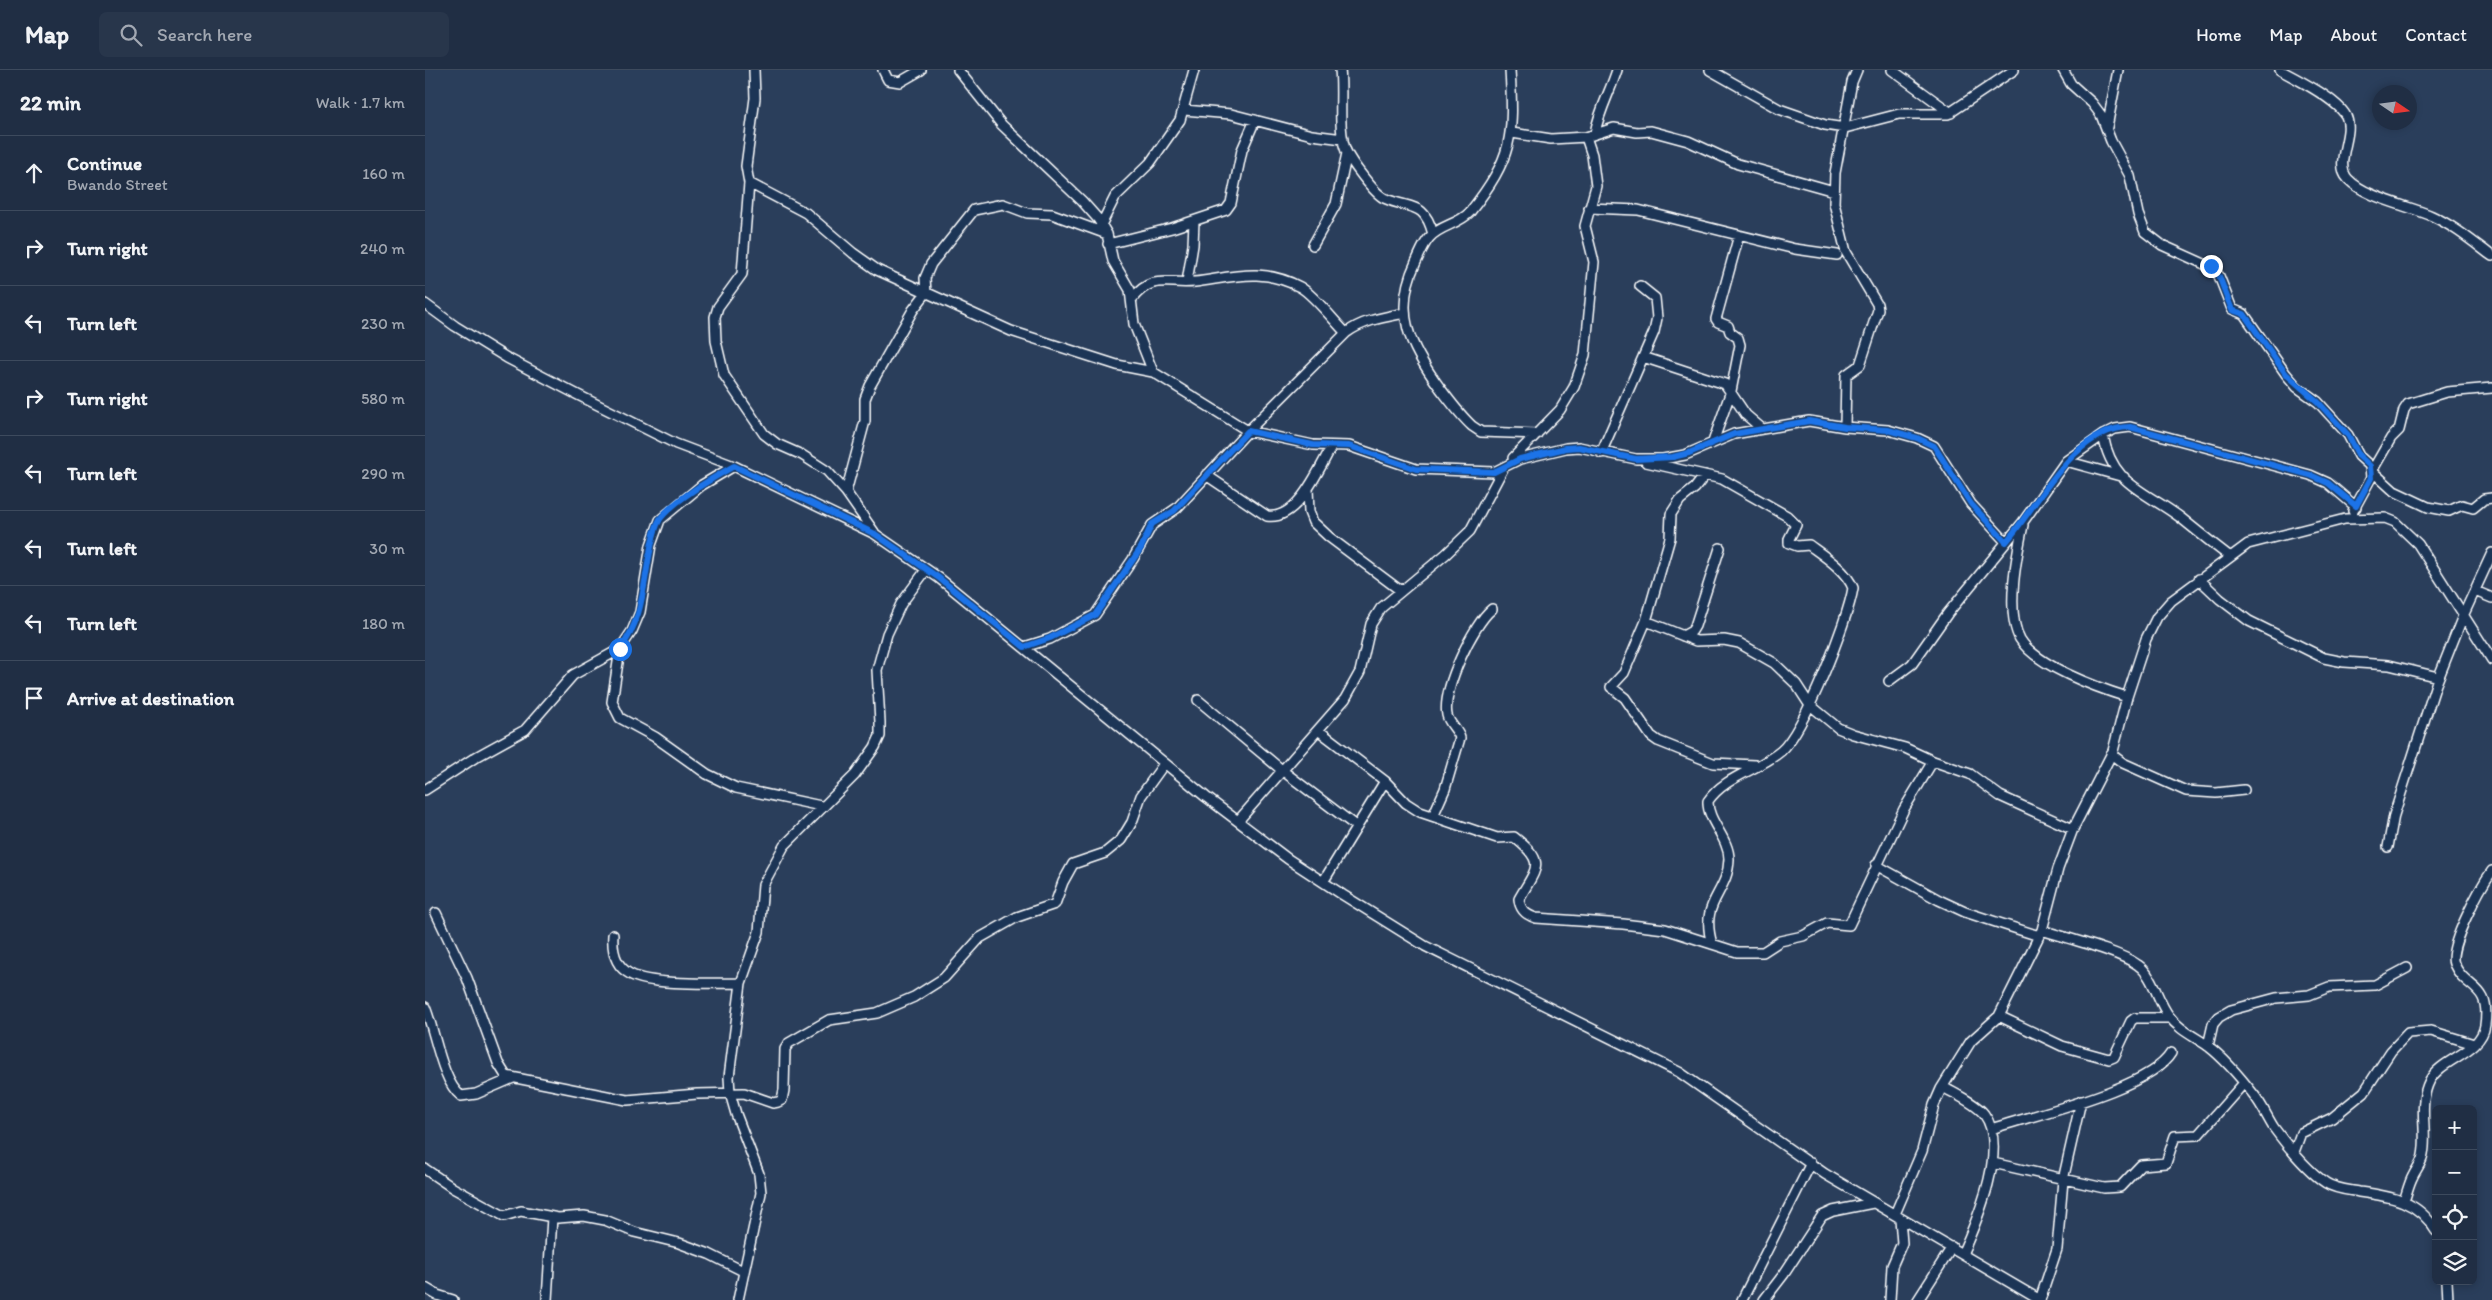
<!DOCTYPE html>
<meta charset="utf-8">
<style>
:root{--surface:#202e44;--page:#28364b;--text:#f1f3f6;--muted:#a2a8b2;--line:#3d4a5d}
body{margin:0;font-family:Itim,sans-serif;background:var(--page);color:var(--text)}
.controls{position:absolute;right:15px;bottom:15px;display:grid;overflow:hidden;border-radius:8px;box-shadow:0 2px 8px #0003}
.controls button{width:45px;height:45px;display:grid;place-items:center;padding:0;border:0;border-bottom:1px solid var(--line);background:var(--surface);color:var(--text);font:25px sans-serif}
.compass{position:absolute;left:1947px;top:15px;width:45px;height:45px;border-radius:50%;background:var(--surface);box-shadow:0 2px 8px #0003;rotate:103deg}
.stop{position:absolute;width:15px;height:15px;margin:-11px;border:4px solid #1a73e8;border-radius:50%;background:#fff}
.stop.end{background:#1a73e8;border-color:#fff;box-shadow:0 1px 5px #0008}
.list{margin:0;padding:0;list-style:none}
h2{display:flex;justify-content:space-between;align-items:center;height:65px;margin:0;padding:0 20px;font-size:21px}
h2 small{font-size:16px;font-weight:400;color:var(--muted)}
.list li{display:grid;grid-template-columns:32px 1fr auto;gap:15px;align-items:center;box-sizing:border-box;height:75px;padding:0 20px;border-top:1px solid var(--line)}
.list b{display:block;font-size:19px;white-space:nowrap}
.list p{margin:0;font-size:16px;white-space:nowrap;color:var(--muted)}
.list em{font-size:16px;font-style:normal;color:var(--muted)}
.icon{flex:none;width:28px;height:28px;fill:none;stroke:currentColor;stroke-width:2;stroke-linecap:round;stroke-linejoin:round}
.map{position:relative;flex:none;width:2067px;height:1230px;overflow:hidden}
header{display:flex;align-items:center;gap:30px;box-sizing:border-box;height:70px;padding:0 25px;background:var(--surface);border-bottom:1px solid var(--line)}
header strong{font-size:24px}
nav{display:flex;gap:28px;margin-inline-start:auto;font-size:18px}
.search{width:350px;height:45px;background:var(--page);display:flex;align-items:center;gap:12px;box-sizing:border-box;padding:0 18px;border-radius:8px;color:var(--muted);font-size:19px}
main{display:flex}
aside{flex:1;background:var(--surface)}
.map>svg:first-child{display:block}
</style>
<header>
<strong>Map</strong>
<div class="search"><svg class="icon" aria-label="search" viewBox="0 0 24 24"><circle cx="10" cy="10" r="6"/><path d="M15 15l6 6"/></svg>Search here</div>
<nav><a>Home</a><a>Map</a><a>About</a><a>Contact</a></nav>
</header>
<main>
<aside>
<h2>22 min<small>Walk · 1.7 km</small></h2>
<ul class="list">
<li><svg class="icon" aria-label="ahead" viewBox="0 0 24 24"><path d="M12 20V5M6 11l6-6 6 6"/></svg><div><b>Continue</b><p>Bwando Street</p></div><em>160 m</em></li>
<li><svg class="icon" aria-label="right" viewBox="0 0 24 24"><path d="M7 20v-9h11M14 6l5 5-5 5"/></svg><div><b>Turn right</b></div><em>240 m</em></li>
<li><svg class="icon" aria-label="left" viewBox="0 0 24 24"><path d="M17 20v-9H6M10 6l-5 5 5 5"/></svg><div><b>Turn left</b></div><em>230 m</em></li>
<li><svg class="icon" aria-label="right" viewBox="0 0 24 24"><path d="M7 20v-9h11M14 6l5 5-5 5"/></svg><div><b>Turn right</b></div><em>580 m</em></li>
<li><svg class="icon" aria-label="left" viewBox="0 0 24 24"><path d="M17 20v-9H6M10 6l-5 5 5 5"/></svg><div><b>Turn left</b></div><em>290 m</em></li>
<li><svg class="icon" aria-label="left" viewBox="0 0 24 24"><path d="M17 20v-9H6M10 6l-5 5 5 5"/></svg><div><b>Turn left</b></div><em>30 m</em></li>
<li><svg class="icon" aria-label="left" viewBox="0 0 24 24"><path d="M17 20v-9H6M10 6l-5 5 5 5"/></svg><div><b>Turn left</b></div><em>180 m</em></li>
<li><svg class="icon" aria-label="arrive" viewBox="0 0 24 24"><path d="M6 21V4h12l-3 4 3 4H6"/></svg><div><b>Arrive at destination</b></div></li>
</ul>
</aside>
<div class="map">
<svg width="2067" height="1230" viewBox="0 0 2067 1230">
<rect width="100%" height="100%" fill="#2a3e5b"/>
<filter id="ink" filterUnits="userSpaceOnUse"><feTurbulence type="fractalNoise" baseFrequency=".02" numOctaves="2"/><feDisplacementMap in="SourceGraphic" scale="10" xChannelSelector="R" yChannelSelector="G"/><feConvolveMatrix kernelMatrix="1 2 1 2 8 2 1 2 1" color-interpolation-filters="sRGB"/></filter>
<g filter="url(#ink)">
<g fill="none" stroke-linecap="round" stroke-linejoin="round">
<g stroke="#fff" stroke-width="12">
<path id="minor" d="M329 0 330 28 321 96 324 113 381 143 428 183 452 200 586 261 692 295 728 302 823 361 888 375 924 376 991 399 1069 402 1095 389 1141 378 1154 377 1211 389H1238L1260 385 1309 364 1384 351 1420 357 1463 360 1492 368 1509 376 1546 434 1581 472
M458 0 463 10 475 12 496 0
M533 0 577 55 657 131 673 149 682 164 688 191 705 220 709 254 728 302
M915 0C918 24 912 59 921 81 926 92 949 123 959 128 985 140 999 130 1008 164
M1085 0C1089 67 1088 87 1045 142 1033 155 1015 155 1004 168 998 175 995 184 991 192 967 242 985 277 1015 318 1025 331 1035 345 1047 356L1056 362 1112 364
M1285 0 1354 39 1400 55 1420 58 1474 44H1523L1589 0
M1467 0 1526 43
M1638 0 1646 14 1667 33 1676 45 1686 71 1705 106 1713 144 1720 162 1737 175 1788 198 1794 206 1807 239 1819 244 1861 304 1872 317 1893 332 1923 365 1934 386 1945 396 1946 408 1928 441
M1855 0C1872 9 1912 29 1921 46 1930 64 1908 93 1923 109 1941 128 1982 135 2007 146 2029 156 2047 171 2067 186
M759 40 806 44 887 65 918 69
M1682 57 1693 0
M1087 63 1126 69 1161 67 1189 58 1212 62 1226 61 1263 71 1313 94 1409 121
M1170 63C1174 41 1185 22 1192 0
M324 113 317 204 293 237 290 247 291 271 299 305 339 364 352 374 377 385 402 401 421 422 449 462
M1164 138 1213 140 1370 179 1412 185
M676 155 690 127 725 93 755 50 769 0
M683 174 747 158 801 140 806 133 817 80 830 50
M888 175 911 134 922 83
M762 212 768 175 769 151
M707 229C728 203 742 215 770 212 809 207 837 197 875 217 888 224 910 252 921 263
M0 234 30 256 82 288 153 325 251 374 309 396 450 464 514 508 781 727 863 789 918 825 1000 876 1254 1002 1400 1104 1615 1230
M1218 287 1300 314 1321 345 1335 357
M2067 318 2022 322 1983 334 1979 340 1974 360 1966 368 1947 401 1969 421 2003 437 2024 441 2037 435 2048 438 2059 429 2067 428
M1420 357 1421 305 1435 295 1453 240 1452 234 1421 182 1409 133 1410 103 1427 12 1432 0
M1678 365C1687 416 1721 421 1756 448 1772 461 1788 474 1804 486
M1288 372 1306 321 1315 275 1313 268 1305 262 1303 256 1293 252 1291 249 1314 165
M1176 383 1229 262 1232 248 1230 228 1215 216
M1088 388 1135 340 1149 317 1160 285 1169 192 1160 156 1171 116 1167 85 1161 67
M1641 391 1699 407
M1221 392 1297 409 1362 446 1371 455 1364 469V473L1372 476 1384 475C1399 486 1421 500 1428 518 1423 550 1379 661 1356 681 1334 700 1300 706 1283 731 1282 751 1304 768 1304 789 1303 825 1274 830 1287 874
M781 405 842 446C873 451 894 398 907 376
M1280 405 1270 418 1255 430 1246 444 1245 468 1221 551 1199 603 1186 617 1200 628 1226 666 1233 671 1288 693 1330 695
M883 419 884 442 888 452 904 467 976 521
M421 422 440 351V329L445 316 488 240 501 223 500 208 506 194 549 140 578 134 602 143 627 144 682 164
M1598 455C1592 484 1580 542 1595 569 1611 596 1673 618 1702 627
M1774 509 1795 529 1824 551 1899 588 1919 592 1964 595 2013 607
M2050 521 2067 528
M1221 551 1271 571 1299 570 1314 573 1349 593 1371 614 1384 634 1413 658 1428 664 1480 678 1508 691 1545 704 1575 726 1648 759
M1258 566 1267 561 1270 556 1295 478
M599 577 625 569 670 545 708 489 727 455 752 438 823 361 921 263C938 250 960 247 980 243
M195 579 187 632 195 648 230 667 282 704 311 718 396 736
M1464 611 1487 594 1523 543 1598 452 1641 391 1678 365 1690 359 1705 357 1885 405 1903 413 1931 437
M773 630 858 701 932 757
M893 660 960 711 981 733 995 742 1072 768 1089 767C1122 793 1112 797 1094 829 1095 840 1101 845 1111 848L1198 854 1240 859 1312 882H1338L1355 871 1378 866 1402 853 1424 855 1479 739 1508 691
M1686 684 1698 693 1761 721 1791 723 1819 720
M0 720 51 687 100 660 148 605 195 579 207 561 215 542 226 475 235 450 277 415 309 396
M1008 746 1020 719 1035 668C1033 660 1024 654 1022 645 1017 620 1048 554 1067 539
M813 751 920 629 935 602 946 554 956 538 1021 484 1045 461 1079 397
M1963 777 1969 745 2011 614 2038 546 2067 483
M1451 795 1514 830 1540 842 1614 866
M898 812 960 711
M11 843 42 908 73 993 81 1006 202 1030 272 1024 319 1023 348 1033 353 1032 357 1030 359 1020 360 979 364 973 404 950 452 943 489 927 519 908 555 868 592 847 630 834 638 812 648 794 680 783 696 770 707 752 716 726 739 694
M1617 860C1641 868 1694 881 1713 895 1729 906 1732 931 1744 946 1754 960 1769 966 1783 976 1800 989 1816 1008 1829 1025 1837 1035 1842 1047 1849 1058 1863 1077 1881 1100 1901 1113 1910 1119 1923 1120 1934 1122 1966 1126 1994 1131 2011 1161
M188 865C187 880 190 896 205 904 226 916 290 913 316 913
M0 937C10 961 17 1012 36 1026L51 1024 88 1008
M1574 946 1637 976 1684 989 1689 987 1706 951 1710 948H1745
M1783 976 1788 954 1794 947 1806 940 1851 928 1884 925 1904 917 1950 915 1982 898
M1518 1017C1530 1024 1550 1033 1559 1044 1584 1077 1552 1151 1537 1184
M1566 1059C1607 1045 1725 1019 1746 983
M1869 1082 1876 1063 1907 1048 1939 1022 1966 981 1983 963 2006 961 2049 974
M1568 1093 1679 1118 1695 1117 1716 1095 1741 1093 1750 1066 1773 1065 1819 1013
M0 1099 28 1118 79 1146 96 1141 133 1148 159 1146 180 1150 209 1162 254 1173 284 1184 318 1201
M1979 1131C1982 1123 1984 1113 1988 1106 1991 1099 1997 1093 1998 1085 2003 1061 1992 1035 2005 1010 2017 988 2056 983 2060 955 2066 913 2041 921 2029 894 2022 878 2056 816 2067 801
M1470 1144 1497 1081 1509 1035 1516 1019 1546 971 1574 946 1617 860 1633 799 1648 759 1688 681 1702 627 1721 569 1732 547 1746 531 1823 474 1920 449 1960 448 1970 452 1993 474 2067 590
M2022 1211 2023 1230
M0 1218 12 1225 28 1230
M122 1230 127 1147
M313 1230 336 1123 334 1104 311 1044 305 1023 304 1007 316 913 334 862 338 815 359 776 430 705 450 677 455 666V652L452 600 462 564 476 534 501 500
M1317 1230 1386 1093
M1339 1230 1359 1204 1397 1146 1408 1141 1448 1133
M1465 1230 1467 1196 1477 1173 1475 1149
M1493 1230 1527 1177
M1615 1230 1632 1179 1638 1110 1656 1031"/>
</g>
<use href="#minor" stroke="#1d3557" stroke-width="9"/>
</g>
</g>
<g fill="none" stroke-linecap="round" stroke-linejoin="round" filter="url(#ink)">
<path stroke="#1a73e8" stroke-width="6" d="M195 579C218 550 218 516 225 482 227 471 229 459 235 449 249 430 288 408 309 396L450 464 514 508 599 577 625 568 670 545 716 478 727 454 749 441 823 361 888 375 924 376 991 399 1069 402 1095 389 1141 378 1154 377 1211 389 1248 387 1264 383 1309 364 1384 351 1420 357 1463 360 1492 368 1509 376 1546 434 1581 472C1612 436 1650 357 1705 357L1885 405 1903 413 1931 436 1946 408 1945 396 1934 386 1923 365 1893 332 1861 304 1819 244 1807 240 1794 206 1786 196"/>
</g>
</svg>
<div class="controls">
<button>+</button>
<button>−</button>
<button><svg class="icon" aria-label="locate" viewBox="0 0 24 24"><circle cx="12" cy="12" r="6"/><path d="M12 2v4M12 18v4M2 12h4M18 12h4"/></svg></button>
<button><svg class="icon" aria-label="layers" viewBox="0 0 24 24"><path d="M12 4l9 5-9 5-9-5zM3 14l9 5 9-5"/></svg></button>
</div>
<svg class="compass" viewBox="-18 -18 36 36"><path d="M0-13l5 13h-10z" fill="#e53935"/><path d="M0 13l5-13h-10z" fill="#a2a8b2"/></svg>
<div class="stop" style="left:195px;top:579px"></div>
<div class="stop end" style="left:1786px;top:196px"></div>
</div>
</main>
